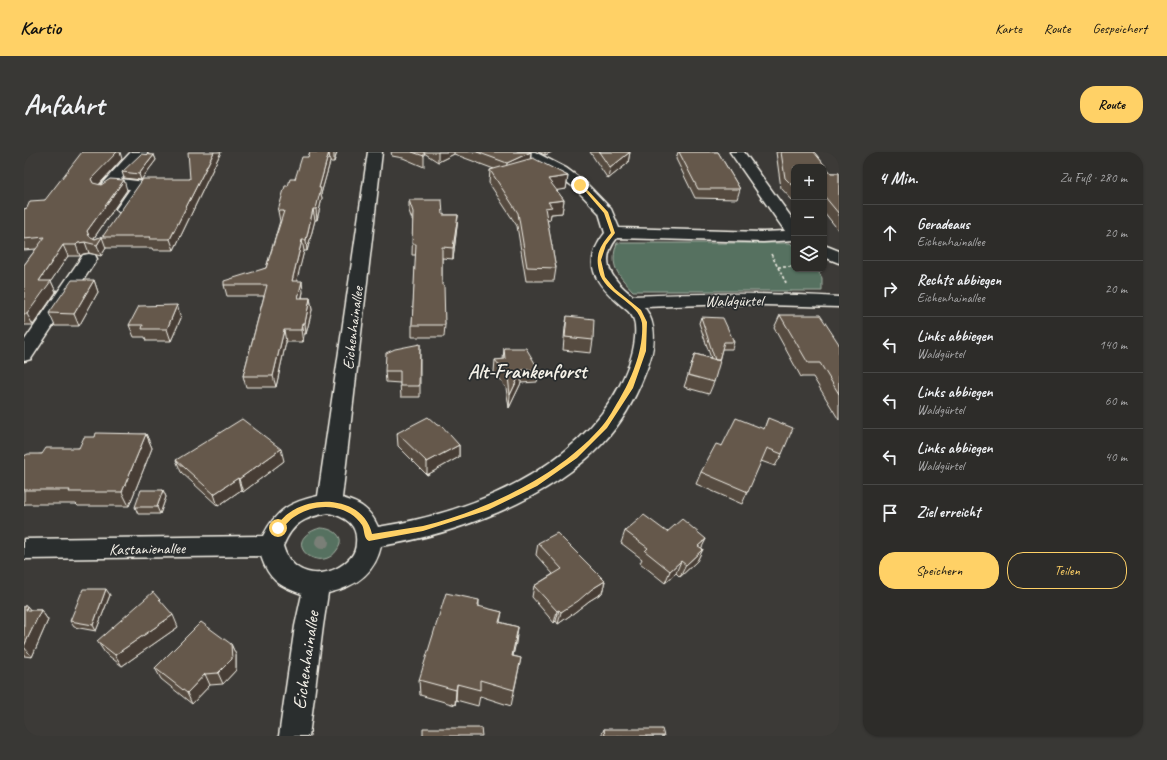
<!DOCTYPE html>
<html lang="de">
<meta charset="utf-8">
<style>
:root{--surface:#2d2c29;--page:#393835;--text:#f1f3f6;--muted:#a7a7a8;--line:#484846;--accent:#ffd166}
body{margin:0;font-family:Caveat,sans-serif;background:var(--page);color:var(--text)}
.controls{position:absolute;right:12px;top:12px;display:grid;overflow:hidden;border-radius:8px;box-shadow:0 1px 3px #0004}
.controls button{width:36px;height:36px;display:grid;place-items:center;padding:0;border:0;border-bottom:1px solid var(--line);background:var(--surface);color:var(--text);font:20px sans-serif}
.stop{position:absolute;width:12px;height:12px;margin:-9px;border:3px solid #ffd166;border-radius:50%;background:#fff}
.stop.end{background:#ffd166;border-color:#fff;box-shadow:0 1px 4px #0008}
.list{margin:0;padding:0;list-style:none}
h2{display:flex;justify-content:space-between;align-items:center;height:52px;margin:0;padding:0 16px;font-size:17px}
h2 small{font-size:13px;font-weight:400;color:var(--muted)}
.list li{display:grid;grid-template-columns:26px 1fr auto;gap:12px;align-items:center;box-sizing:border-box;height:56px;padding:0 16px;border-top:1px solid var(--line)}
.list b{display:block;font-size:15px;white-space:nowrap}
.list p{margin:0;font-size:13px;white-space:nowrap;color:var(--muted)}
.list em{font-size:13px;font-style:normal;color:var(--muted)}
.actions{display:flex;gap:8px;padding:12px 16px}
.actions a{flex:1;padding:9px 0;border:1px solid var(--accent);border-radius:16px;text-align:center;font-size:14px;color:var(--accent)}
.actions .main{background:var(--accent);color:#111}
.icon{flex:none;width:22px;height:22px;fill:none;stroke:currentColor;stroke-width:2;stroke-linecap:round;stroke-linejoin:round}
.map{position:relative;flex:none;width:815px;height:584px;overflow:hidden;border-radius:16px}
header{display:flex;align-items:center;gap:24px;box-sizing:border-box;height:56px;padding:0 20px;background:var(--accent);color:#111}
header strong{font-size:19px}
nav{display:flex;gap:22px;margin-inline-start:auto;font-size:14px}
.intro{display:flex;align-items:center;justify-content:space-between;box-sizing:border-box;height:96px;padding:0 24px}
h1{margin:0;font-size:28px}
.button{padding:10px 18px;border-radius:16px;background:var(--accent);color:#111;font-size:14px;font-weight:700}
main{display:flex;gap:24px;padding:0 24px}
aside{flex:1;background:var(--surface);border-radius:16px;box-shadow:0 1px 3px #0004}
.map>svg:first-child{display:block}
</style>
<header>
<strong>Kartio</strong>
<nav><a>Karte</a><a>Route</a><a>Gespeichert</a></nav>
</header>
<div class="intro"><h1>Anfahrt</h1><a class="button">Route</a></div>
<main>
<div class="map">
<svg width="815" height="584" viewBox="0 0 815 584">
<rect width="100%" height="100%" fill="#3c3a37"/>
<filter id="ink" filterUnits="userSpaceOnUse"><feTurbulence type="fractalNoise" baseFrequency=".025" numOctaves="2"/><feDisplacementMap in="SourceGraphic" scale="8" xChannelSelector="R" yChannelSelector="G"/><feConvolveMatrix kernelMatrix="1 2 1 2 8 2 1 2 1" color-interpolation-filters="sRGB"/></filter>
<g filter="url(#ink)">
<path fill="#567160" stroke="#a5b1a4" d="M593 91H766L770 94V117H793L798 126V139H609C594 123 585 114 593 91Z
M296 376C308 376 323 384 313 398 296 424 253 389 296 376Z"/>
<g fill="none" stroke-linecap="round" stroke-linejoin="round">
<g stroke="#f4f1e8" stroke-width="3">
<path id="minor" d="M107 0H124L97 27 121 30 123 33 105 60 100 62 95 60 92 57 106 37 89 36C84 41 81 43 74 41L72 38Z
M344 0H358L318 346C336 351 346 357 354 375 445 361 551 319 596 233 605 215 613 193 611 173 610 163 604 159 598 154 571 131 557 112 581 81L575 61 551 36 532 22 496 3 494 0H511L542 16 561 30 587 57 595 76 739 80 761 79 706 0H720L770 69V88L739 90 593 86C574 110 588 128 609 144 678 141 746 141 815 145V155L710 152 620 155C636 175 630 201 620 224 611 247 597 272 579 291 525 348 433 382 357 394 351 422 331 435 304 441L299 474 285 584H255L271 474 278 442C255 434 245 428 237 404L0 407V387L239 384C252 358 266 350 294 344ZM305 361C322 365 334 373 332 391 332 397 330 401 327 405 306 429 268 427 259 394 269 371 280 365 305 361Z
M800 93 815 99V111L800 105Z
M65 102 71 103 73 107 7 207 0 209V189L59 103Z"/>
</g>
<path stroke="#f4f1e8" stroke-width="1.5" stroke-dasharray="3 2" stroke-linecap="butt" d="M747 102 762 131
M754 115H770"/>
<use href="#minor" fill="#2a2d2e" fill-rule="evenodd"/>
</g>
<circle fill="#7a7f77" cx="298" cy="390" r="7"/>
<path fill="#574c41" stroke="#f4f1e8" d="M197 0 150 98H129L128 96H82L77 104 65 101 59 102 56 104H44L27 129 32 140 9 173H0V113L12 97 0 98V57L3 56 21 48 98 7 75 32 103 38 70 86 71 87 79 84 166 27Z
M286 0H313L310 10H306L297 42 298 46 293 68H291L283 99H280L272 129 279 140 278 146H286L288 158 282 182H280L279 190H262L252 235H222L219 224 240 144H203L200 133 242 116 256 69 254 59 264 34 271 27 284 5Z
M367 0H507V7L544 24 542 37 532 38 540 48 538 61 527 62 526 68H523L532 116 530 129H502L493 74 465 31 466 18 470 17 430 2 414 10 400 1V15L379 6 368 4Z
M514 0H528L521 3Z
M566 0H606L604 11 584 27Z
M654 0H694L716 37 713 47 671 46 652 7Z
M752 0H790L807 21H815V79L800 60V15H770V50L757 36Z
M130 3 132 8 117 28 100 26 98 20Z
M385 48 419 63H434L433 74 429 107 418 106V133L421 173 420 185H388V173L392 103H388L389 70 385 59Z
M70 128 74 140 55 174H31L25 161Z
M756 163 815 192V268L789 225H777L750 176Z
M543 164 569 188 567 201 539 198 541 176Z
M677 165 710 190 708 197H698L690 230 685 242 660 235 671 202 687 206 675 171Z
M157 166 147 189H122L121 185H110L105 173Z
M396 192V245H377L376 231 362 230 361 219Z
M480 196 515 218 513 230 497 231 485 256 482 236 470 220 471 208H479Z
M744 266 758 302 751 314 737 309 718 352 672 332 677 320 698 294 740 277Z
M413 273 435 293V305L403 323 374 294 373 281Z
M122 282 128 296 105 354H54L52 352H1L0 354V304L18 302 55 296 71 285Z
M152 308 260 309 219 340 217 338 194 354 157 320Z
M139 338 142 345 136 362H114L111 355Z
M601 379 643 380 682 387 677 396 679 397 673 409 656 425 652 421 641 431 616 411 618 407 597 391Z
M514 391 581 429 578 441 565 449 551 460 534 472 532 469 530 471 508 445 510 434 529 422 512 403Z
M86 443 72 479 50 475 46 469Z
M455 448V455L478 460 476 470 494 475 489 504 497 506 487 554 456 544 454 554 432 548 431 553 396 543 395 528Z
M0 454H3L6 458H17L24 468 8 505 0 504Z
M154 475 98 514 81 501 73 489Z
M207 492 212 503V518L199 532 186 533 168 552 137 527 131 516Z
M580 577 640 584H577Z"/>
<path fill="#473e35" stroke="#f4f1e8" d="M86 0H96L98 7 71 37 67 27Z
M190 0H197L150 98 146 87Z
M305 0 306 10 297 42 298 46 293 68 292 57 295 36Z
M310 0H313L310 10Z
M414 0H430V2L414 10Z
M507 0 506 10 482 21 483 11Z
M521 0H528L521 3Z
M606 0 604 11 584 27 586 16Z
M130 3 132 8 117 28 115 22Z
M544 24 542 37 522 40 524 27Z
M100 28 103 38 67 90 63 79Z
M540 48 538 61 527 62 526 68 519 69 521 56 524 50Z
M289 57 291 68 283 99 282 88Z
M434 63 433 74 429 107V96Z
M78 85 82 96 77 104 73 93Z
M278 88 280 99 270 140 268 129Z
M61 90 65 101 59 102 56 104 52 93 54 91Z
M39 93 44 104 27 129 32 140 9 173 3 162 15 129Z
M70 128 74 140 55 174 50 162Z
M278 129 279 140 275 158 274 146Z
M286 146 288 158 282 182 281 171Z
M153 153 157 166 147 189 143 177Z
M278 171 280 182 279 190 277 178Z
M260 178 262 190 252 235 249 224Z
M498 218 497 231 485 256 486 243Z
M122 282 128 296 105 354 98 340Z
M435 293V305L403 323V310Z
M257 297 260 309 219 340 215 327Z
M214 326 217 338 194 354 190 342Z
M139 338 142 345 136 362 133 355Z
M682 387 676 399 674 394Z
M679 397 673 409 656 425 662 413Z
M657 409 652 421 641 431 646 419Z
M581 429 578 441 565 449 551 460 534 472 537 460 568 437Z
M82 437 86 443 72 479 69 473Z
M3 454 11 464 2 458Z
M17 458 24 468 8 505 0 495V494Z
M535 458 532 469 530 471 533 459Z
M149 463 154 475 98 514 91 503Z
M494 475 492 491 485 519 488 504Z
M207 492 212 503V518L199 532 194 521Z
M181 522 186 533 168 552 163 541Z
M433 532 432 548 431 553 432 538Z"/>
<path fill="#65584c" stroke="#f4f1e8" d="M58 0H93L67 27 69 31 77 33 86 27 100 28 63 79 65 84 71 87 79 84 119 27H166L164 0H190L146 87H125L127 85H78L73 93 61 90 54 91 52 93H39L15 129H27L3 162H0V113L21 85 0 87V57L3 56 6 49 21 48Z
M286 0H305L295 36H297L292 57H289L282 88H278L268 129H278L274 146H286L281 171H278L277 178H260L249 224H219L243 133H200V129L242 116 260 59H254L261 34H264L266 27H271L278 5H284Z
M388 0H400V4Z
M453 0H507L483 11Z
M575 0H606L586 16Z
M655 0H694L716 37H674Z
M757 0H790L807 21H815V62L801 45H800V15H770V35L761 26Z
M117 2 130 3 115 22 98 20Z
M509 6 544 24 524 27 540 48 524 50 528 55 521 56 532 116 503 115 494 61 466 18Z
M385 48H418L419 63H434L429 96 418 95V133H420L421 173H388L392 92H388L389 60Z
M48 128H70L50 162 25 161Z
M153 153 143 177H118L119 173H105L115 154Z
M756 163H796L815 192V242L796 211H784Z
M543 164 570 167 569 188 541 185Z
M677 165 699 166 710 190H700L695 208H691Z
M396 192 395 234H376V219H361L362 201 371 197Z
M480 196H502L515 218H498L486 243 484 224 471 208 481 207Z
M671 202 696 209 690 230 664 223Z
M404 265 413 273 418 274 435 293 403 310 373 281Z
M712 266 740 277 744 266 769 276 758 302 743 296 724 340 677 320 692 292 698 294Z
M218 267 257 297 215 327 214 326 190 342 152 308Z
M72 281 122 282 98 340H45L46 338H0V304L4 302H18L22 296H55L60 285H71Z
M117 338H139L133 355H111Z
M620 363 643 380 658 367 682 387 674 394 679 397 662 413 657 409 646 419 621 399 624 396 601 379Z
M533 381 581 429 568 437 554 449 537 460 535 458 533 459 510 434 538 417 514 391Z
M59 437H82L69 473 46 469Z
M129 440 149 463 91 503 73 489Z
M422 441 455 448 454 454 478 460 475 470 494 475 488 504 497 506 490 538 456 528V538L433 532 432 538 395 528Z
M0 454H3L2 458H17L0 494Z
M177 470 207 492 208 507 194 521 181 522 163 541 131 516Z
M399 576H457L458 584H399Z
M580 577H638L640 584H581Z"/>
</g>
<path fill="#ffd166" d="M555 32H558L584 60 591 81 582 93 577 108 581 125 591 137 617 158 623 170 622 199 609 236 583 276 553 306 513 334 464 358 399 379 345 389C339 386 341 378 338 373 323 351 291 350 270 365 265 368 261 374 256 378H251V374C256 370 260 364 265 361 291 342 340 346 348 382 365 379 382 377 399 374 461 359 537 323 579 273 585 266 590 256 595 248 608 226 620 197 618 171 615 150 580 142 575 119 571 102 576 94 587 81L580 61Z"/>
<g text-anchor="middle" stroke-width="3.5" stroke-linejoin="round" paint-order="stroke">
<g font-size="16" fill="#f4f1e8" stroke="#2a2d2e">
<text transform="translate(710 148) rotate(-1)" y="6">Waldgürtel</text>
<text transform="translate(328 176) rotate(-83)" y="6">Eichenhainallee</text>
<text transform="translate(123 396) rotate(-1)" y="6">Kastanienallee</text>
</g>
<g font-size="19" fill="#f4f1e8" stroke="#2a2d2e">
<text transform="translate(281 508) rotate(-82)" y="7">Eichenhainallee</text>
</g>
<g font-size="20" font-weight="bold" fill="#f4f1e8" stroke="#2a2d2e">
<text x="503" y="226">Alt-Frankenforst</text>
</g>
</g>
</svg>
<div class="controls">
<button>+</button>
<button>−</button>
<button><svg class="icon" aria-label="layers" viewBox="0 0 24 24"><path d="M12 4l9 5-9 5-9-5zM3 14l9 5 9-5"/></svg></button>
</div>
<div class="stop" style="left:254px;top:376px"></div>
<div class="stop end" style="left:556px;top:33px"></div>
</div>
<aside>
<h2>4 Min.<small>Zu Fuß · 280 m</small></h2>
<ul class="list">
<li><svg class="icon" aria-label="ahead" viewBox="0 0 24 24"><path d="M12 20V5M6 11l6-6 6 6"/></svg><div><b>Geradeaus</b><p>Eichenhainallee</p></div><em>20 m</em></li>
<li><svg class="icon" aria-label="right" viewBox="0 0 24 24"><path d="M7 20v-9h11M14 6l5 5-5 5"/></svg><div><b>Rechts abbiegen</b><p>Eichenhainallee</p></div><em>20 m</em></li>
<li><svg class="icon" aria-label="left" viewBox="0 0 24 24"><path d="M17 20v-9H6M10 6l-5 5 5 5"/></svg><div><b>Links abbiegen</b><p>Waldgürtel</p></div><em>140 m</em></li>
<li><svg class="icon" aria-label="left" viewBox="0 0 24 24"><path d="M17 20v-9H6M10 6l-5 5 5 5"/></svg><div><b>Links abbiegen</b><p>Waldgürtel</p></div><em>60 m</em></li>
<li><svg class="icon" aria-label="left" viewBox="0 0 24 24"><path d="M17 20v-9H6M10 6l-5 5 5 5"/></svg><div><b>Links abbiegen</b><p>Waldgürtel</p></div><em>40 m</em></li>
<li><svg class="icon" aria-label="arrive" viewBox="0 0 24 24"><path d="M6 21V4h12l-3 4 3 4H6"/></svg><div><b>Ziel erreicht</b></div></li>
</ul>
<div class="actions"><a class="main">Speichern</a><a>Teilen</a></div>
</aside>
</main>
